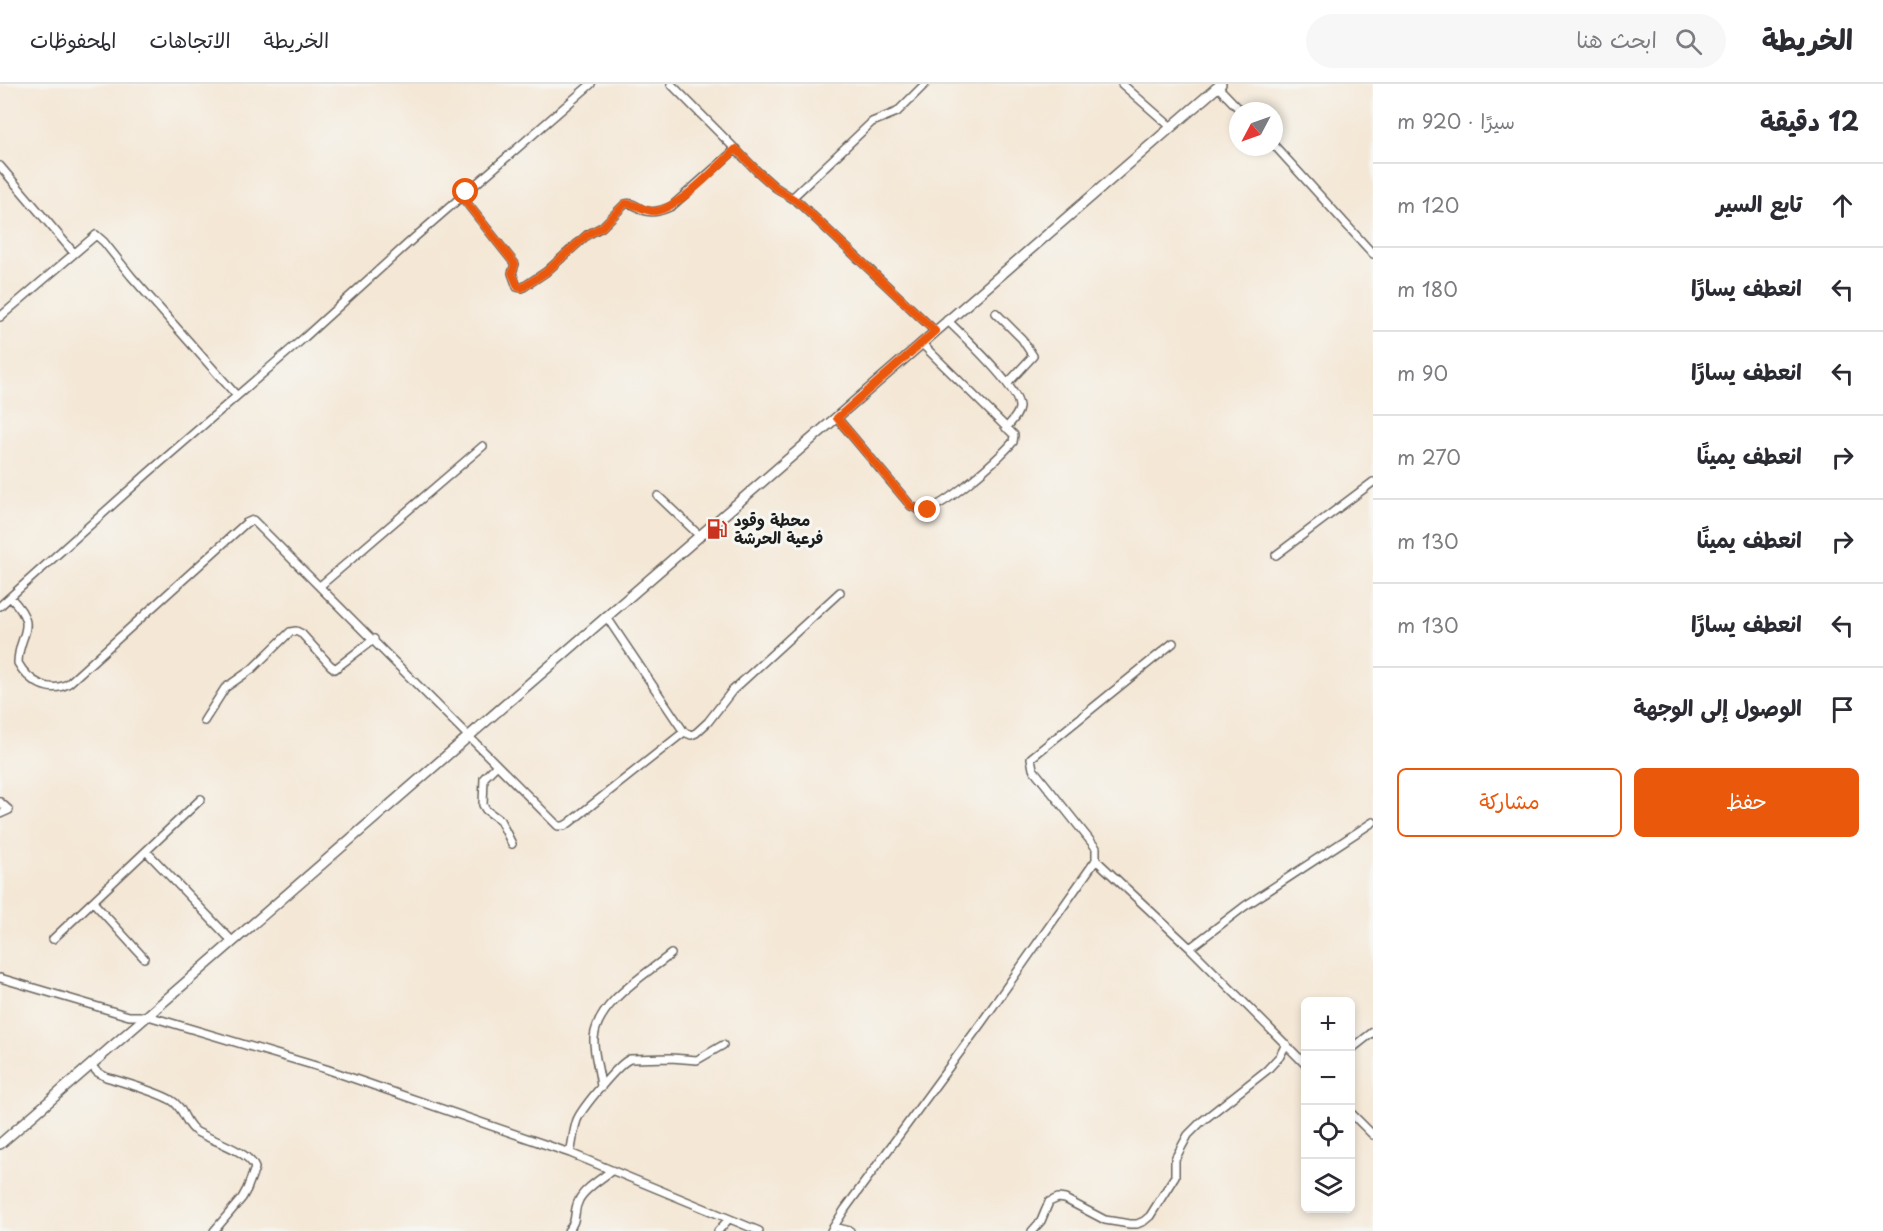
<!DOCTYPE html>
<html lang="ar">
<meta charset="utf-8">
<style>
:root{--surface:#fff;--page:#f7f7f7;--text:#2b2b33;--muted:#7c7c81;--line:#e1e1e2;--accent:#ea580c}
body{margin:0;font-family:"Playpen Sans","Playpen Sans Arabic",sans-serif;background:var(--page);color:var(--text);direction:rtl}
.controls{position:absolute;right:18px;bottom:18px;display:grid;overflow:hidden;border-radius:9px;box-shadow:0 3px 9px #0003}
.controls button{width:54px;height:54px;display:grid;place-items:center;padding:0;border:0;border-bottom:2px solid var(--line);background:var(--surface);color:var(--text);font:30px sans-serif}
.compass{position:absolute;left:1229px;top:18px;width:54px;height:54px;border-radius:50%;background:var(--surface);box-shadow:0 3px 9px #0003;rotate:229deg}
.stop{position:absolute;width:18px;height:18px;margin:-14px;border:4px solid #ea580c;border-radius:50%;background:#fff}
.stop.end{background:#ea580c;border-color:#fff;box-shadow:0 2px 6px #0008}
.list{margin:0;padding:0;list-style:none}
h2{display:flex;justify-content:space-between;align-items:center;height:78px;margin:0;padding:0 24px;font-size:26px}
h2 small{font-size:20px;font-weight:400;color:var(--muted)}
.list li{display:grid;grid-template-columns:39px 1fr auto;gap:18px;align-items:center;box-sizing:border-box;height:84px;padding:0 24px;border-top:2px solid var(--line)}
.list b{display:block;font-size:22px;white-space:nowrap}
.list em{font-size:20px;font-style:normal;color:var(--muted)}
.actions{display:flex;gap:12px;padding:18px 24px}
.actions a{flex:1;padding:14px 0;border:2px solid var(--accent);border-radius:9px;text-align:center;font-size:21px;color:var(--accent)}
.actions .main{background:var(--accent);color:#fff}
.icon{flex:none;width:33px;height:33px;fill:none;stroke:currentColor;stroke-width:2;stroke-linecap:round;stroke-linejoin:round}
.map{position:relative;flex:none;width:1373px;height:1147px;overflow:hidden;direction:ltr}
header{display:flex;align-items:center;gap:36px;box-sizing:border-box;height:84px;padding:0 30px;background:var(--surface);border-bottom:2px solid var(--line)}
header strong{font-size:28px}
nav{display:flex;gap:33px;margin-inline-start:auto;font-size:21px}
.search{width:420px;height:54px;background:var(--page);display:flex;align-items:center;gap:15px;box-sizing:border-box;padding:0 21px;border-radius:33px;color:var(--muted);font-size:22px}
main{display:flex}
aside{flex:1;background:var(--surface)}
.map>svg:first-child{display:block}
</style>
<header>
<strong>الخريطة</strong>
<div class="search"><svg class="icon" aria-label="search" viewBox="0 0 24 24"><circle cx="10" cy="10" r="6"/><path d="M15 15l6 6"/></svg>ابحث هنا</div>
<nav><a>الخريطة</a><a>الاتجاهات</a><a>المحفوظات</a></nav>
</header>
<main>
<aside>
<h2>12 دقيقة<small>سيرًا · 920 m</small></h2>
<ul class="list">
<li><svg class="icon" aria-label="ahead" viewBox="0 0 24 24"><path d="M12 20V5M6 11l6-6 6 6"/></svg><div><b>تابع السير</b></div><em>120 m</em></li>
<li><svg class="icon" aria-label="left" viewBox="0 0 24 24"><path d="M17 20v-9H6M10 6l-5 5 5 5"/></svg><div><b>انعطف يسارًا</b></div><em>180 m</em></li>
<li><svg class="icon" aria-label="left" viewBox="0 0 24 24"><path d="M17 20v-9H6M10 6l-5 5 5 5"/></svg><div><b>انعطف يسارًا</b></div><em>90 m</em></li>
<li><svg class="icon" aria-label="right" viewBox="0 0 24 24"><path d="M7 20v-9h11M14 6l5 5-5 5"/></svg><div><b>انعطف يمينًا</b></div><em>270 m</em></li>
<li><svg class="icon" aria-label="right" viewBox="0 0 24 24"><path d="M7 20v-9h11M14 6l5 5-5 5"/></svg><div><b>انعطف يمينًا</b></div><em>130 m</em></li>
<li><svg class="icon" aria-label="left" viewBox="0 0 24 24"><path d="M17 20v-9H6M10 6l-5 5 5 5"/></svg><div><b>انعطف يسارًا</b></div><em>130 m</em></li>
<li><svg class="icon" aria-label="arrive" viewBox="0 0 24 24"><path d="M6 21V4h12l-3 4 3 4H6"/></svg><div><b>الوصول إلى الوجهة</b></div></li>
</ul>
<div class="actions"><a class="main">حفظ</a><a>مشاركة</a></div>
</aside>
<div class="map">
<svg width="1373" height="1147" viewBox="0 0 1373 1147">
<rect width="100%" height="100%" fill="#f6f6f2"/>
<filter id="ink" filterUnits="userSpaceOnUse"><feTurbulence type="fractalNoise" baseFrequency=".0167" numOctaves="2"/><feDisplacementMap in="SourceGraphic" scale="12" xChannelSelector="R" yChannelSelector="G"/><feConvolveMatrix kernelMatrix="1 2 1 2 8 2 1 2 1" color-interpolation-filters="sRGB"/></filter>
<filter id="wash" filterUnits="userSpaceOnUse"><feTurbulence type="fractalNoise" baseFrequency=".008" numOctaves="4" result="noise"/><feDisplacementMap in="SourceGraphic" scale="24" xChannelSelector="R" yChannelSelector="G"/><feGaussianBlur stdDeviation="1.35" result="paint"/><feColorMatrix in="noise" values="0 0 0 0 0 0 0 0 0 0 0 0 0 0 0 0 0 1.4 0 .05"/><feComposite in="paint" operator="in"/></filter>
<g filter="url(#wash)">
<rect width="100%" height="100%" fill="#f4e7d5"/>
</g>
<g filter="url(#ink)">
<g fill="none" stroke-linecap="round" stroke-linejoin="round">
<g stroke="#68635d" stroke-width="10">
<path id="minor" d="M671 0 757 87 775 103 798 118 935 247
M1122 0 1171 43
M1218 3 1241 27
M1274 61 1373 170
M0 82 74 169
M462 113 515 180 512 189 517 203 522 204 546 188 587 151 602 143 625 120C633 118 637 123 643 126 653 130 663 126 672 122L736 65
M792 114 872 38 897 28 925 0
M996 229 1022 255 1033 272 1008 299
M0 233 96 151 104 158 131 192 237 312
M947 236C962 251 1021 305 1019 324 1018 332 1011 338 1006 344
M837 334 911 422C915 424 919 427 924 426 943 425 1000 373 1013 358L1014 351 921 259
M658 412 700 452
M1276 471 1373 398
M320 502 483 362
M10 513C41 545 18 548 18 579 28 597 50 611 69 599L246 439 253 436 558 742H564L569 739 684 648
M0 522 148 389 305 253 414 154 591 0
M606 532 684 648 691 651 696 649 708 638 732 607 840 508
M204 637 225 604 252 585 290 548 296 547 302 550 330 581 335 585 374 555
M497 681 484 694 483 721 486 726 500 736 512 760
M0 718 9 726 0 730
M146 767 232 857
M1096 776 1190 864 1306 981
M93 818 144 874
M53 855 201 715
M1190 864 1245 822 1373 738
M0 894 129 932H148L326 985 570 1069 759 1147
M1350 966 1373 948
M91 981 97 988 106 993C125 999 155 1007 171 1016 184 1023 185 1041 197 1048 213 1057 249 1067 255 1084L247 1105 242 1114 214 1147
M601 1004C600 987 593 970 594 954 597 919 645 891 671 870
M1350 1028 1373 1051
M570 1069C573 1058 573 1047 577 1036 582 1024 619 979 630 975L671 974 697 976 723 961
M834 1143 850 1147
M568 1147C579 1134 572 1129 579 1116 584 1105 601 1095 611 1087
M718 1147 728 1136
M831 1147 845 1125 982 938 1096 776V764L1033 685 1031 674 1173 559
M1032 1147 1041 1137 1049 1118 1058 1114 1065 1115 1105 1136 1130 1140H1137L1144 1137 1150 1132 1175 1092V1075L1188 1051 1201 1038 1267 986 1280 972 1286 960"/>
</g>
<g stroke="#68635d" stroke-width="12">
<path id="tertiary" d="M0 1060C407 707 813 351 1221 0"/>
</g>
<use href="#minor" stroke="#fff" stroke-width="7"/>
<use href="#tertiary" stroke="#fff" stroke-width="9"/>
</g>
</g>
<g fill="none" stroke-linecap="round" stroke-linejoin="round" filter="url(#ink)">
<path stroke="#ea580c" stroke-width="8" d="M466 108 462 113 515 180 512 189 518 203 522 204 546 188 587 151 602 143 625 120C636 118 644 129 656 127 679 124 718 82 736 65L757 87 775 103 798 118 935 247 837 334 911 422 920 426H928"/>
</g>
<defs>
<g id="fuel-bare" transform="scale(1.62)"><path d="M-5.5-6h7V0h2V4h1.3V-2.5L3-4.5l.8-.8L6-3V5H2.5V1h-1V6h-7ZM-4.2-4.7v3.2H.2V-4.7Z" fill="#c8321e" stroke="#f6f6f2" stroke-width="2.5" paint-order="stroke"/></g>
</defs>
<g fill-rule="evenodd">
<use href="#fuel-bare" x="717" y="445"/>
</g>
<g text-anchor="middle" stroke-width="6" stroke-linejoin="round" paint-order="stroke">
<g font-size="16" font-weight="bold" fill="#1c1c1c" stroke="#f6f6f2" text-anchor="start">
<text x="734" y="442">محطة وقود<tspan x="734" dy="18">فرعية الحرشة</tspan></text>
</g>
</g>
</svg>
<div class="controls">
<button>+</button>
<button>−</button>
<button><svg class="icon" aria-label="locate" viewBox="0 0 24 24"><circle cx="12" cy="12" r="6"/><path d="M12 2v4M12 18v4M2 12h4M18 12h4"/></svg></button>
<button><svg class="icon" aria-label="layers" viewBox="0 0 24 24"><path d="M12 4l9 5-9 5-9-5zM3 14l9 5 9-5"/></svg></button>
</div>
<svg class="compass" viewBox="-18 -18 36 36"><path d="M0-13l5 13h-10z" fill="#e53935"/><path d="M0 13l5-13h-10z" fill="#7c7c81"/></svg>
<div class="stop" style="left:466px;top:108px"></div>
<div class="stop end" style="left:928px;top:426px"></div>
</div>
</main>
